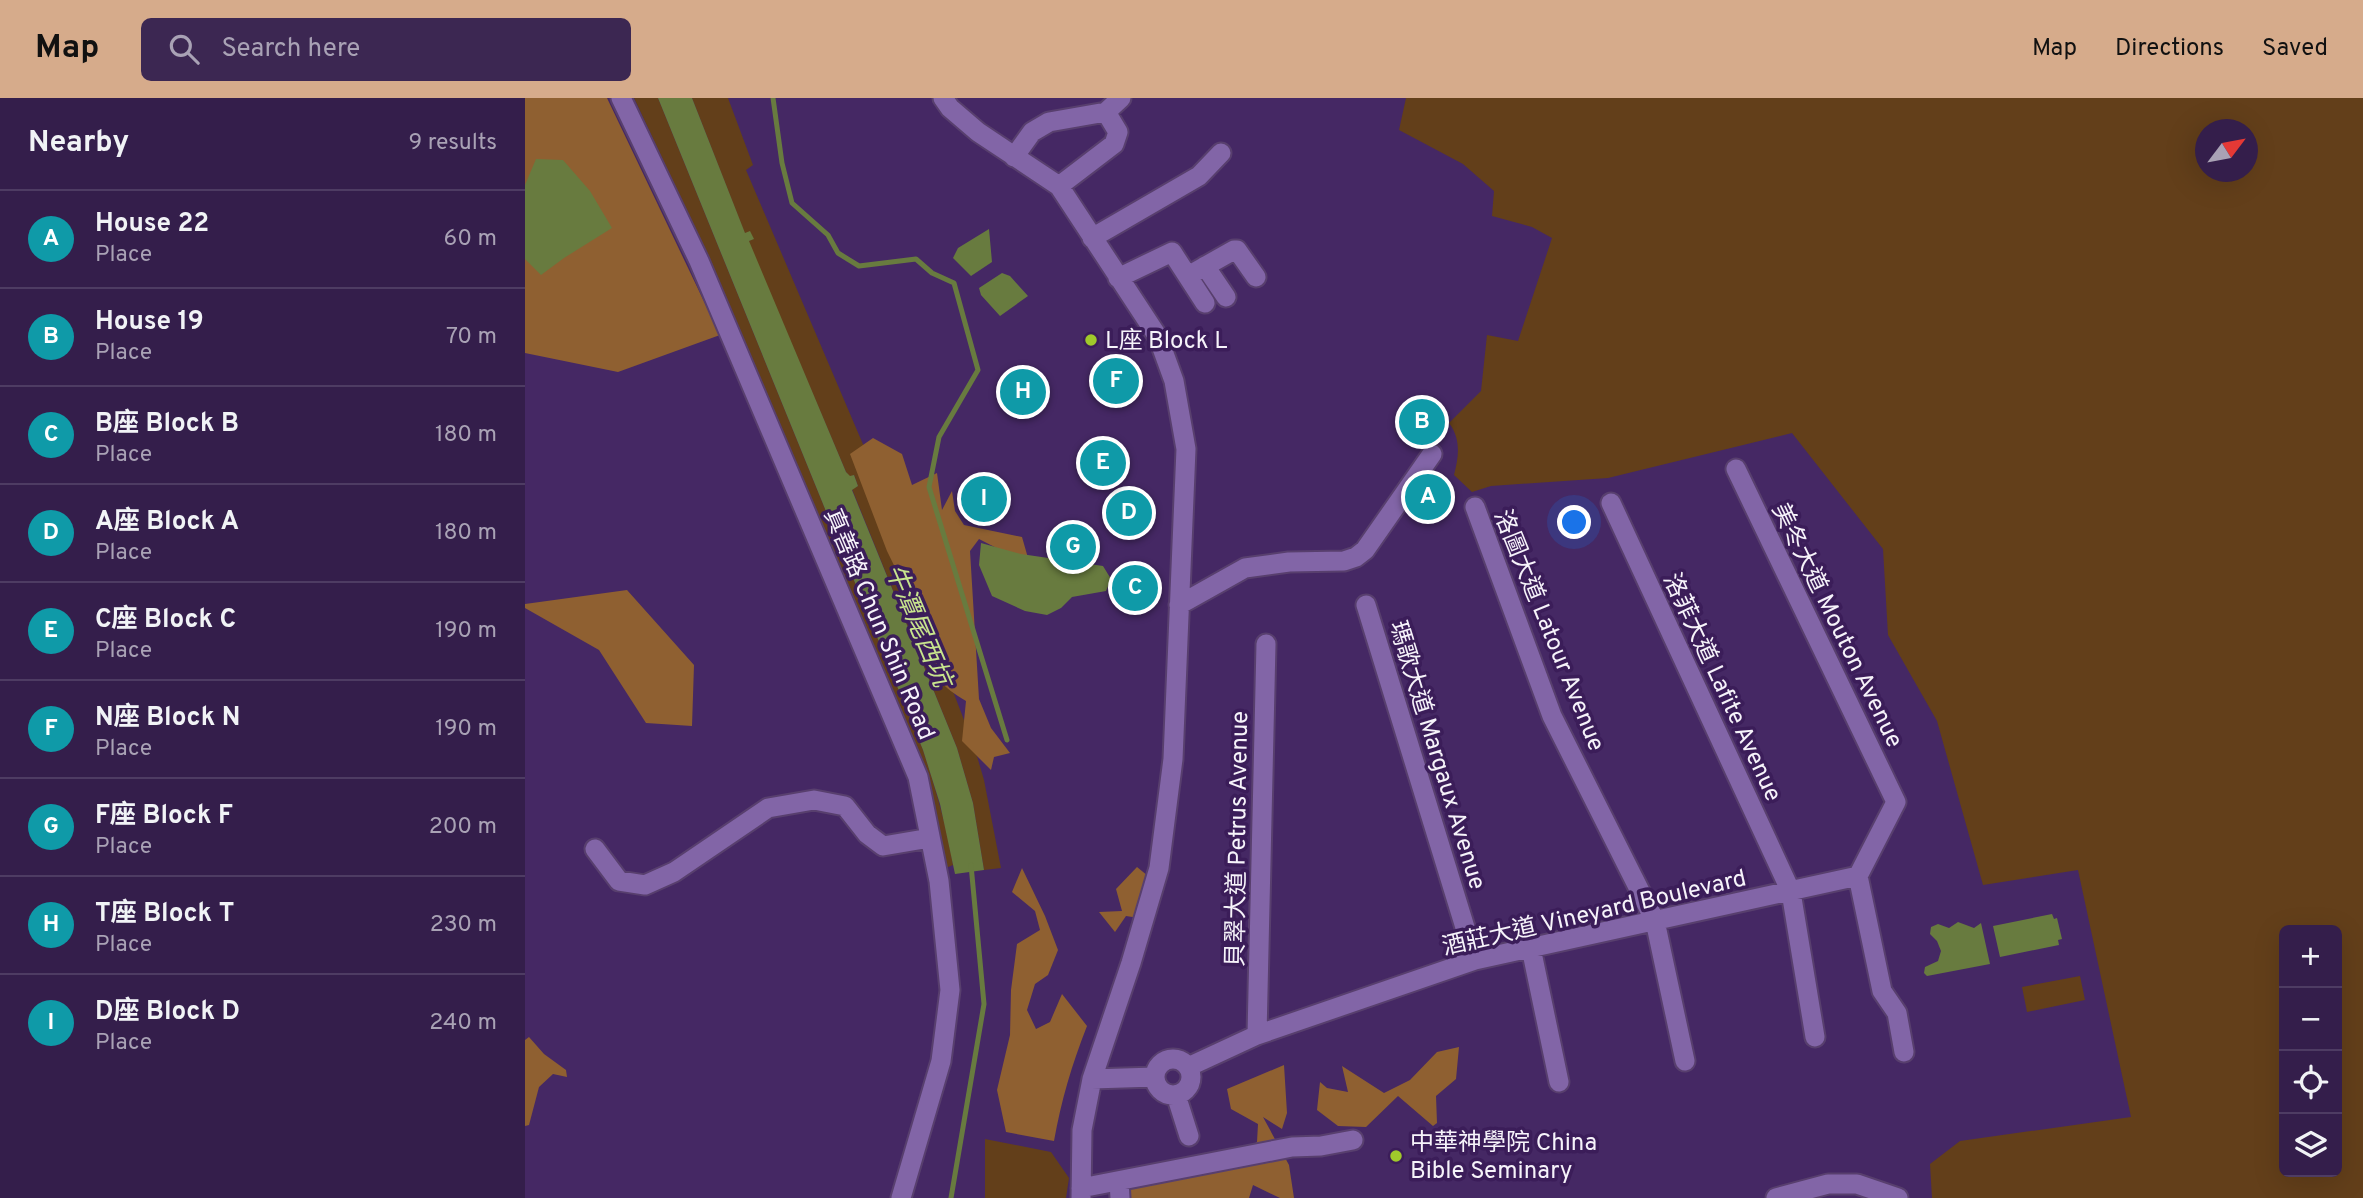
<!DOCTYPE html>
<meta charset="utf-8">
<style>
:root{--surface:#341e4b;--page:#3c2752;--text:#f1f3f6;--muted:#a9a2b5;--line:#4e3c63;--accent:#d6ab8b}
body{margin:0;font-family:Overpass,"Noto Sans TC",sans-serif;background:var(--page);color:var(--text)}
.controls{position:absolute;right:21px;bottom:21px;display:grid;overflow:hidden;border-radius:10px;box-shadow:0 7px 28px #0002}
.controls button{width:63px;height:63px;display:grid;place-items:center;padding:0;border:0;border-bottom:2px solid var(--line);background:var(--surface);color:var(--text);font:35px sans-serif}
.compass{position:absolute;left:1670px;top:21px;width:63px;height:63px;border-radius:50%;background:var(--surface);box-shadow:0 7px 28px #0002;rotate:58deg}
.you{position:absolute;left:1050px;top:425px;width:24px;height:24px;margin:-18px;border:5px solid #fff;border-radius:50%;background:#1a73e8;box-shadow:0 0 0 10px #1a73e833}
.badge{display:grid;place-items:center;width:46px;height:46px;border-radius:50%;background:var(--accent);color:#fff;font-size:23px;font-weight:700}
.pin{position:absolute;translate:-50% -50%;border:4px solid #fff;box-shadow:0 2px 7px #0006}
.list{margin:0;padding:0;list-style:none}
h2{display:flex;justify-content:space-between;align-items:center;height:91px;margin:0;padding:0 28px;font-size:30px}
h2 small{font-size:23px;font-weight:400;color:var(--muted)}
.list li{display:grid;grid-template-columns:46px 1fr auto;gap:21px;align-items:center;box-sizing:border-box;height:98px;padding:0 28px;border-top:2px solid var(--line)}
.list b{display:block;font-size:26px;white-space:nowrap}
.list p{margin:0;font-size:23px;white-space:nowrap;color:var(--muted)}
.list em{font-size:23px;font-style:normal;color:var(--muted)}
.icon{flex:none;width:38px;height:38px;fill:none;stroke:currentColor;stroke-width:2;stroke-linecap:round;stroke-linejoin:round}
.map{position:relative;flex:none;width:1838px;height:1100px;overflow:hidden}
header{display:flex;align-items:center;gap:42px;box-sizing:border-box;height:98px;padding:0 35px;background:var(--accent);color:#111}
header strong{font-size:33px}
nav{display:flex;gap:38px;margin-inline-start:auto;font-size:24px}
.search{width:490px;height:63px;background:var(--page);display:flex;align-items:center;gap:18px;box-sizing:border-box;padding:0 24px;border-radius:10px;color:var(--muted);font-size:26px}
main{display:flex}
aside{flex:1;background:var(--surface)}
.map>svg:first-child{display:block}
</style>
<header>
<strong>Map</strong>
<div class="search"><svg class="icon" aria-label="search" viewBox="0 0 24 24"><circle cx="10" cy="10" r="6"/><path d="M15 15l6 6"/></svg>Search here</div>
<nav><a>Map</a><a>Directions</a><a>Saved</a></nav>
</header>
<main>
<aside>
<h2>Nearby<small>9 results</small></h2>
<ul class="list">
<li><span class="badge" style="background:#0f9aa8">A</span><div><b>House 22</b><p>Place</p></div><em>60 m</em></li>
<li><span class="badge" style="background:#0f9aa8">B</span><div><b>House 19</b><p>Place</p></div><em>70 m</em></li>
<li><span class="badge" style="background:#0f9aa8">C</span><div><b>B座 Block B</b><p>Place</p></div><em>180 m</em></li>
<li><span class="badge" style="background:#0f9aa8">D</span><div><b>A座 Block A</b><p>Place</p></div><em>180 m</em></li>
<li><span class="badge" style="background:#0f9aa8">E</span><div><b>C座 Block C</b><p>Place</p></div><em>190 m</em></li>
<li><span class="badge" style="background:#0f9aa8">F</span><div><b>N座 Block N</b><p>Place</p></div><em>190 m</em></li>
<li><span class="badge" style="background:#0f9aa8">G</span><div><b>F座 Block F</b><p>Place</p></div><em>200 m</em></li>
<li><span class="badge" style="background:#0f9aa8">H</span><div><b>T座 Block T</b><p>Place</p></div><em>230 m</em></li>
<li><span class="badge" style="background:#0f9aa8">I</span><div><b>D座 Block D</b><p>Place</p></div><em>240 m</em></li>
</ul>
</aside>
<div class="map">
<svg width="1838" height="1100" viewBox="0 0 1838 1100">
<rect width="100%" height="100%" fill="#452864"/>
<path fill="#633f1a" fill-rule="evenodd" d="M109 0H133L398 652C410 690 422 728 428 767L416 772 409 734 185 169 160 109Z
M167 0H203L228 67 221 72 407 508 398 515 449 648 459 682 476 770 459 772 448 705 432 650 327 391 333 388 329 377 325 379 321 374 223 143 228 141 220 136Z
M881 0H1838V1100H1407L1405 1066 1435 1043 1606 1019 1553 772 1458 787 1412 623 1363 537 1358 451 1267 335 1083 380 966 388 947 394 929 377C934 358 936 341 924 325L956 293 962 237 993 243 1027 140 1007 129 967 118 969 93 938 66 874 32ZM1680 32H1722V74H1680ZM1759 832H1812V1074H1759Z
M1555 878 1560 902 1502 914 1497 889Z
M460 1041 526 1054 544 1080 541 1100H460Z"/>
<path fill="#8f6031" d="M0 0H82L195 237 93 274 0 255Z
M348 340 377 356 387 387 412 375 417 412 427 393 430 413 439 427 497 439 505 467 454 441 445 453 454 601 466 630 485 655 469 659 466 672 437 643 441 603C405 581 409 575 413 537L386 502 362 453 325 356Z
M102 492 169 567 167 628 121 625 74 552 0 510V506Z
M612 769 623 778 614 820 601 818 590 834 574 814 597 813 591 791Z
M497 770 520 818 533 852 523 877 510 886 502 912 511 931 525 924 537 896 562 928C547 966 536 1003 529 1043L481 1034 472 992 485 937 486 892 492 846 515 832 510 813 487 794Z
M4 939 19 956 41 972 42 979 28 976 14 989 4 1027 0 1028V942Z
M934 949 931 981 911 998 912 1025 908 1028 873 998 841 1029 813 1028 792 1012 795 984 802 990 823 994 817 968 859 995 885 982 912 954Z
M759 967 762 1015 757 1031 738 1019 764 1067 769 1100H755L728 1087 724 1100H603L611 1072 685 1074 732 1044 733 1026 706 1011 702 991Z"/>
<path fill="#687b3f" d="M133 0H167L220 135 225 133 229 141 224 143 321 374 325 378 329 377 333 388 327 392 432 650 448 705 459 772 430 776 415 706 398 652Z
M11 61 38 62 65 93 87 130 39 160 16 177 0 161V87Z
M464 131 467 164 446 178 428 160 433 150Z
M477 175 485 178 503 198 475 218 456 197 454 190Z
M456 445 496 456 578 468 586 481 581 493 547 499 536 510 522 517 500 513 467 498 454 467Z
M1527 816 1529 821 1532 820 1537 841 1533 842 1534 847 1475 859 1468 828Z
M1433 824 1449 830 1456 825 1465 866 1402 878 1399 875 1400 869 1413 863 1416 853 1412 843 1405 836 1406 829 1413 826 1424 830Z"/>
<g fill="none" stroke-linecap="round" stroke-linejoin="round">
<path stroke="#687b3f" stroke-width="5" d="M248 0 257 65 267 105 303 137 313 155 334 168 391 161 407 175 429 185 453 272 414 339 404 389 482 642
M426 1100 459 906 446 767"/>
<g stroke="#583f6e" stroke-width="23">
<path id="minor" d="M96 0 174 163 393 679 414 783 425 892 416 963 376 1100
M418 0 425 10 453 34 534 88 633 239 649 283 661 351 648 661 634 770 606 865 567 981 557 1032 556 1100
M489 59 507 34 524 24 581 14 596 0
M534 88 589 46 593 34 581 14
M567 140 674 78 696 55
M680 168 701 199
M663 178 709 152H712L731 179
M593 180 647 154 680 205
M1086 405 1266 794 1290 939
M950 409 1027 618 1130 823 1160 963
M654 507 720 470 764 464 819 463 831 459 840 452 907 356
M841 507 950 862
M70 751 94 783 120 787 149 774 243 710 289 702 320 708 342 736 358 748 405 740
M1333 778 1357 893 1372 915 1379 954
M1006 850 1034 984
M732 937 741 546
M630 979a18 18 0 1 1 36 0a18 18 0 1 1-36 0Z
M663 969 732 937 950 862 1333 778 1371 704 1211 371
M567 981 630 979
M651 997 664 1038
M594 1083 595 1100
M556 1090 767 1049 796 1048 828 1042
M1251 1100 1303 1086H1332L1373 1100"/>
</g>
<use href="#minor" stroke="#8265a7" stroke-width="19"/>
</g>
<g fill="#a0c92b" stroke="#3b1d59" stroke-width="2.5">
<circle cx="566" cy="242" r="7"/>
<circle cx="871" cy="1058" r="7"/>
</g>
<g text-anchor="middle" stroke-width="7" stroke-linejoin="round" paint-order="stroke">
<g font-size="24" fill="#f6f3fa" stroke="#3b1d59" text-anchor="start">
<text x="580" y="250">L座 Block L</text>
<text x="885" y="1052">中華神學院 China<tspan x="885" dy="28">Bible Seminary</tspan></text>
</g>
<g font-size="24" fill="#f6f3fa" stroke="#3b1d59">
<text transform="translate(355 526) rotate(67)" y="8">真善路 Chun Shin Road</text>
<text transform="translate(1313 527) rotate(64)" y="8">美冬大道 Mouton Avenue</text>
<text transform="translate(1025 532) rotate(68)" y="8">洛圖大道 Latour Avenue</text>
<text transform="translate(1198 589) rotate(65)" y="8">洛菲大道 Lafite Avenue</text>
<text transform="translate(913 657) rotate(73)" y="8">瑪歌大道 Margaux Avenue</text>
<text transform="translate(712 741) rotate(-89)" y="8">貝翠大道 Petrus Avenue</text>
<text transform="translate(1069 814) rotate(-13)" y="8">酒莊大道 Vineyard Boulevard</text>
</g>
<g font-size="26" font-style="italic" fill="#c8e58d" stroke="#3b1d59">
<text transform="translate(394 527) rotate(67)" y="9">牛潭尾西坑</text>
</g>
</g>
</svg>
<div class="controls">
<button>+</button>
<button>−</button>
<button><svg class="icon" aria-label="locate" viewBox="0 0 24 24"><circle cx="12" cy="12" r="6"/><path d="M12 2v4M12 18v4M2 12h4M18 12h4"/></svg></button>
<button><svg class="icon" aria-label="layers" viewBox="0 0 24 24"><path d="M12 4l9 5-9 5-9-5zM3 14l9 5 9-5"/></svg></button>
</div>
<svg class="compass" viewBox="-18 -18 36 36"><path d="M0-13l5 13h-10z" fill="#e53935"/><path d="M0 13l5-13h-10z" fill="#a9a2b5"/></svg>
<div class="you"></div>
<div class="pin badge" style="left:903px;top:399px;background:#0f9aa8">A</div>
<div class="pin badge" style="left:897px;top:324px;background:#0f9aa8">B</div>
<div class="pin badge" style="left:610px;top:490px;background:#0f9aa8">C</div>
<div class="pin badge" style="left:604px;top:415px;background:#0f9aa8">D</div>
<div class="pin badge" style="left:578px;top:365px;background:#0f9aa8">E</div>
<div class="pin badge" style="left:591px;top:283px;background:#0f9aa8">F</div>
<div class="pin badge" style="left:548px;top:449px;background:#0f9aa8">G</div>
<div class="pin badge" style="left:498px;top:294px;background:#0f9aa8">H</div>
<div class="pin badge" style="left:459px;top:401px;background:#0f9aa8">I</div>
</div>
</main>
